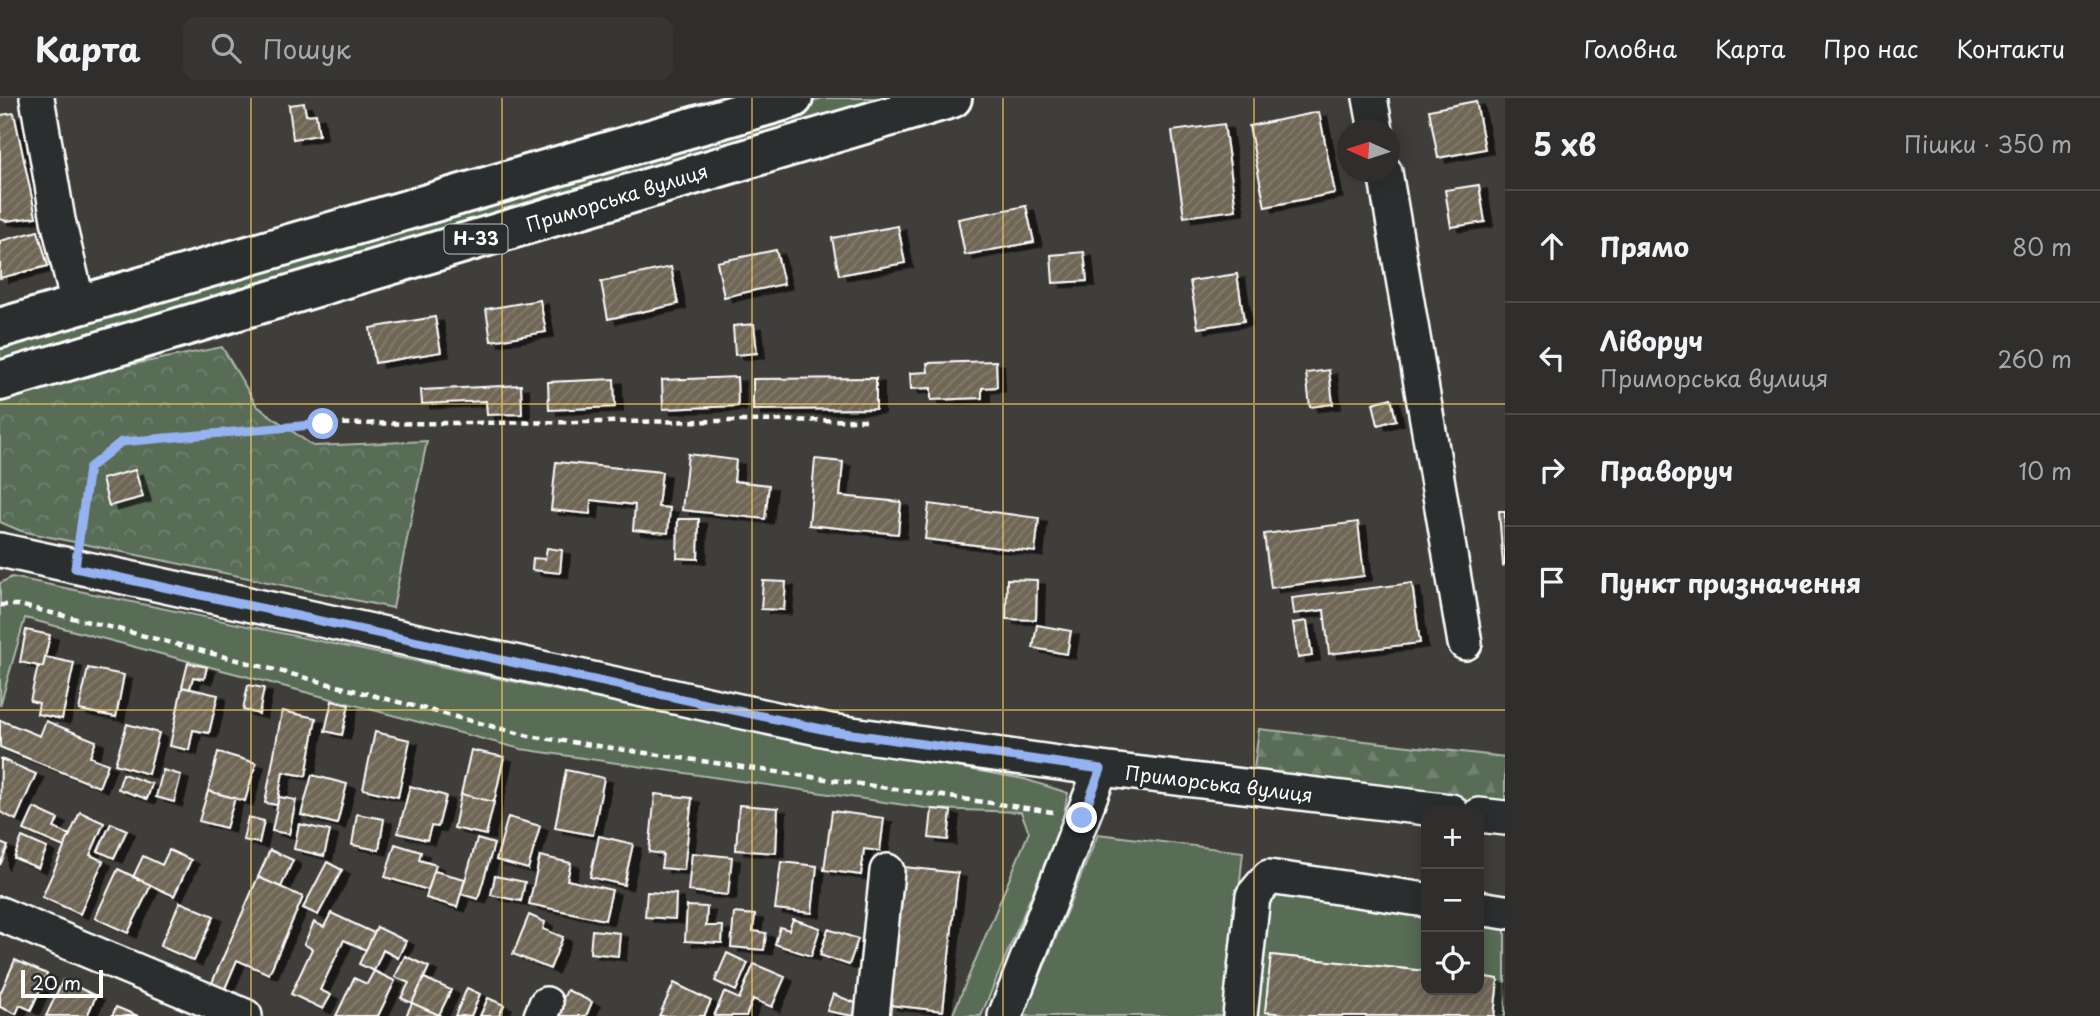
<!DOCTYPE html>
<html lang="uk">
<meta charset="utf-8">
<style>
:root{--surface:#2f2e2c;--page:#373634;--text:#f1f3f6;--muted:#a7a8a9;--line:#4a4a48}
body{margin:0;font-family:"Playpen Sans",sans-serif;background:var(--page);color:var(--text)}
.controls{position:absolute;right:21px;bottom:21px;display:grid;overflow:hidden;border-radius:14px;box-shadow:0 4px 18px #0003}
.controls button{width:63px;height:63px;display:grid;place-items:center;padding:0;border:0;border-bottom:2px solid var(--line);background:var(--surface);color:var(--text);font:35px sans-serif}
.compass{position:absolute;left:1337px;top:21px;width:63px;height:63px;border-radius:50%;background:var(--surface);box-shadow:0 4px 18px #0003;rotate:273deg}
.scale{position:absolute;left:21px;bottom:18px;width:82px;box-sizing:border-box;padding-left:7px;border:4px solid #fff;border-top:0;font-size:19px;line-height:24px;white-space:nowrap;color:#fff;-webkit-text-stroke:5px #2a2d2e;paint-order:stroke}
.stop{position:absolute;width:21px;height:21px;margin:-16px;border:5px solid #95b2f1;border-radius:50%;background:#fff}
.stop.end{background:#95b2f1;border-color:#fff;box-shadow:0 2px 7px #0008}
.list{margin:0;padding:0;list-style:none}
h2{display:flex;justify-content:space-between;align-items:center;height:91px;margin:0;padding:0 28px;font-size:30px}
h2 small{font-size:23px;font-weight:400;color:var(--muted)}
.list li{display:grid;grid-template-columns:46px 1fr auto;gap:21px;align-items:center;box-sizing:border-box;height:112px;padding:0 28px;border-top:2px solid var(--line)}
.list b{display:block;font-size:26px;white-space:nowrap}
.list p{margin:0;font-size:23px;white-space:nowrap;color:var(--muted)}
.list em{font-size:23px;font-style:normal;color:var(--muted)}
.icon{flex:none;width:38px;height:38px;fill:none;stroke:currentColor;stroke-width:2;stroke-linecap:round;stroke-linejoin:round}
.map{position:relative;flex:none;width:1505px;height:918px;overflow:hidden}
header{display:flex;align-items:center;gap:42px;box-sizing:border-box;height:98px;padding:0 35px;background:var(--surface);border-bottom:2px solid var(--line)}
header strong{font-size:33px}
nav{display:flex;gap:38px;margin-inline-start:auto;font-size:24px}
.search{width:490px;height:63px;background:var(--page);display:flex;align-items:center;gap:18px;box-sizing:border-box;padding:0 24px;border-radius:14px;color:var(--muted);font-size:26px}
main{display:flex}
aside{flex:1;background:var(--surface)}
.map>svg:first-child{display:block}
</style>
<header>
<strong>Карта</strong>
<div class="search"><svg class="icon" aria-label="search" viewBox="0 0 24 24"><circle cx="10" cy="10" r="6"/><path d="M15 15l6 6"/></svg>Пошук</div>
<nav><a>Головна</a><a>Карта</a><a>Про нас</a><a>Контакти</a></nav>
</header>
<main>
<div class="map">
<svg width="1505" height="918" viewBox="0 0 1505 918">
<defs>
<pattern id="forest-firs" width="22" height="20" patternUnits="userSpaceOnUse" patternTransform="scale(1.75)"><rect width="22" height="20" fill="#586c57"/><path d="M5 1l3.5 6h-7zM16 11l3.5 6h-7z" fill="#718270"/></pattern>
<pattern id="park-crowns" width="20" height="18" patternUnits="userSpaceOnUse" patternTransform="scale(1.75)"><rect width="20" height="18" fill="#586c57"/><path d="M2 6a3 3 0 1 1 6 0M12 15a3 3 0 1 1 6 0" fill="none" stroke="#718270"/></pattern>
<pattern id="building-hatch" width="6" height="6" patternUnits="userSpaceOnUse" patternTransform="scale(1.75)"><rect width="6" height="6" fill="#6f6656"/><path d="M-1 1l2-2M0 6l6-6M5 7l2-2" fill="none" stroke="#857d6f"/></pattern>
<filter id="shadow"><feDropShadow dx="8" dy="4.5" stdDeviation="0" flood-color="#0009"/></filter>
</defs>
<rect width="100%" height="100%" fill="#3f3e3a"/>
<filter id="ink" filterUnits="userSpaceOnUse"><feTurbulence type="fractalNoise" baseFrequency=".0143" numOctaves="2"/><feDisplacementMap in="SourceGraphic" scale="14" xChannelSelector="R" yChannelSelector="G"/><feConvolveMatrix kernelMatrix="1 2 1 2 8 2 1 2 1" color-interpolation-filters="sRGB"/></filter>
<g filter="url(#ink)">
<path fill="#586c57" stroke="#acb6ab" stroke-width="2" d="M823 0H906L0 267V237Z
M12 479 737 630 1024 681 1068 695 1062 724 981 918H952L1029 734 1021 714 932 711 521 651 25 520 0 608V485Z
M1098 736 1243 754 1226 918H1024Z
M1277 796 1426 815V873L1272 857 1265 914 1305 918H1253L1264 811Z
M1479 822 1505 825V918H1494L1498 881 1479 879Z"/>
<path fill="url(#forest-firs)" stroke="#acb6ab" stroke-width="2" d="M1259 631 1505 659V713L1252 687Z"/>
<path fill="url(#park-crowns)" stroke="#acb6ab" stroke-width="2" d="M222 249 257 308 313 348 427 343 393 510 21 433 0 424V302L109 271Z"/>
<path fill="url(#building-hatch)" stroke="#fff" stroke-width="2" filter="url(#shadow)" d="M1476 3 1485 51 1438 60 1429 12Z
M304 5 306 17 316 16 319 37 293 41 289 7Z
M1319 14 1335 95 1265 109 1249 28Z
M14 15 36 119 6 123 0 121V17Z
M1224 26 1236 112 1184 119 1172 33Z
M1479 87 1485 124 1451 129 1445 92Z
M1026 108 1034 144 965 157 958 121Z
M898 128 905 165 839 177 832 140Z
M38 133 48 168 0 180V143Z
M776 152 784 186 724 199 717 164Z
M1084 154 1087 183 1053 185 1051 157Z
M671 169 678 206 608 221 601 184Z
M1237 176 1244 223 1198 230 1190 183Z
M540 202 546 234 491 243 486 211Z
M435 219 441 254 375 265 370 230Z
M754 226 757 255 735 257 733 228Z
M996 263 997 289 982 290V300L931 302V290L911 291 910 275 928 274 927 265Z
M1329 272 1333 306 1310 309 1306 275Z
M737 279 738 308 663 311 662 282Z
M876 280V311L753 312V281Z
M614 281 615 309 549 312 548 284Z
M521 287 522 316 487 317 486 303 422 306 421 292Z
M1391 300 1396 322 1378 327 1373 305Z
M688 356 736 362 734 383 769 387 765 421 682 412Z
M815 361 843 364 840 398 901 404 898 436 809 427Z
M556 364 662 374 658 409 670 410 668 435 633 432 635 407 591 402 590 416 551 412Z
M135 372 143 399 109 408 102 381Z
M929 406 1039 420 1035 454 925 441Z
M1499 413H1505V467L1503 468Z
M678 421H699L698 461 677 460Z
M1358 424 1364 478 1271 490 1264 436Z
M547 450 562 452 560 475 532 472 533 460 545 461Z
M1007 481 1037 482 1036 522 1006 521Z
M763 483 786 484 784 512 761 511Z
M1412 485 1420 545 1329 556 1324 512 1294 516 1292 500Z
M1307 523 1312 558 1298 560 1293 525Z
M1037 527 1071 533 1067 556 1033 550Z
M26 532 50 537 43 569 20 564Z
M45 559 74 565 62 621 37 616 39 605 30 603 38 568 43 569Z
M188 565 207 569 204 581 193 579 190 591 182 589Z
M88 570 124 577 116 619 79 612Z
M248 587 264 590 259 616 243 612Z
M182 589 218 597 209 635 193 632 189 652 170 648Z
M332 603 349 607 342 637 325 633Z
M282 613 316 620 306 678 283 674 277 707 265 705Z
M0 622 40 638 46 623 96 643 90 659 108 666 99 689 0 649Z
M127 626 159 635 148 676 115 666Z
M375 634 410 642 398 699 363 691Z
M471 652 504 659 494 704 461 696Z
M218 654 256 665 245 703 208 693Z
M1 661 36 676 16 722 0 714Z
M163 672 181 677 174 704 156 699Z
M566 672 604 680 593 737 555 730Z
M123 676 152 686 147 701 118 691Z
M312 677 347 686 337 726 301 717Z
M410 688 446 698 438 729 431 728 427 742 398 735Z
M208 693 235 700 226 730 199 723Z
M461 696 494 704 486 737 454 730Z
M655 696 692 700 684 772 661 770 663 756 649 754Z
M279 699 296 702 289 736 272 733Z
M739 707 778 710 776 755 736 752Z
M34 710 58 721 54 730 70 737 64 749 24 732Z
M932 711 951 713 948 742 929 740Z
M832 713 884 720 880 753 864 751 861 777 824 772Z
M80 714 104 725 90 757 103 763 80 816 42 799Z
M357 716 384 721 379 752 352 747Z
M248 719 264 723 259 745 243 742Z
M508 719 540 728 528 771 496 762Z
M111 725 127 732 114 760 98 753Z
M299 726 330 733 324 758 294 751Z
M599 738 633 746 624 787 590 779Z
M22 739 47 750 38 770 14 760Z
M477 741 494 746 478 801 461 796Z
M0 745 8 748 0 767Z
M395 746 421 754 419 762 436 767 428 792 385 779Z
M169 752 191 762 174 798 133 779 143 758 162 767Z
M270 752 293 762 281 789 258 779Z
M692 755 732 759 728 797 688 793Z
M540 758 571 765 567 782 612 792 605 822 529 806Z
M327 764 342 772 318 817 303 810Z
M781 764 817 768 812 815 775 811Z
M904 769 958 775 943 913 889 907Z
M118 771 151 787 128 835 95 820Z
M434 773 465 781 457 809 426 800Z
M495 778 525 784 521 803 491 797Z
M258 779 303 799 269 876 237 862 224 893 211 887Z
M647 794 676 796 675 821 645 819Z
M180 804 214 818 194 863 160 848Z
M687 808 707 809 706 828H723L722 845 685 843Z
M331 815 374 835 366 852 344 842 320 892 331 897 323 911 291 896 312 851 304 846 314 824 324 829Z
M734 815 755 817 753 833 766 835 764 852 731 849Z
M529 817 545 824 543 831 563 839 550 871 513 856Z
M793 821 820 830 811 858 775 846 780 829 789 832Z
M377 829 406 843 398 860 383 852 374 873 359 866Z
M828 831 858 841 849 867 820 857Z
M592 832 620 835 618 858 590 855Z
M727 855 748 865 736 893 715 883Z
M1271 857 1426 873V892H1479V878L1498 881 1494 918H1305L1265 914Z
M405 858 429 869 412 905 401 900 409 885 395 879Z
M15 862 47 876 31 912 20 907 16 916 0 909V896Z
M754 866 785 879 772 909 753 901 746 918H714L724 894 739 901Z
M374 873 395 883 378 918H336L354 880 367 886Z
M424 880 451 892 439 917 412 905Z
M63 882 96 898 87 918H46Z
M674 885 711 903 704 918H659Z
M467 890 480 896 471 918H455Z
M567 892 592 904 586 918H555Z
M833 896 858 906 853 918 827 913Z
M488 900 504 907 499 918H480Z
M412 905 439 917 440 918H406Z
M116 909 138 918H112Z"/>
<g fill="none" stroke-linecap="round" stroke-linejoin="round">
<g stroke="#fff" stroke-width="38">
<path id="minor" d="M37 0 58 122 78 206
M1370 0 1376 32
M1385 74 1465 545
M0 452 831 633 1101 671 1451 713
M1479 717 1505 720
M1479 810 1505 814
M0 816 245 918
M541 918 546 906
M872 918 887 773
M1005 918 1101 671
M1240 918 1253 798 1269 779 1426 802"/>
</g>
<g stroke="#fff" stroke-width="44">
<path id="major" d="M0 230 793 0
M0 283 952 0"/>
</g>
<path stroke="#fff" stroke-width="4.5" stroke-dasharray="7 5" stroke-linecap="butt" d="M79 441 89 370 121 344 323 326 866 322
M0 507H19L118 531 529 638 1053 714"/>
<use href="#minor" stroke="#2a2d2e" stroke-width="33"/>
<use href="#major" stroke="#2a2d2e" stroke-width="38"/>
</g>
</g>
<g fill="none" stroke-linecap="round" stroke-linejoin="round" filter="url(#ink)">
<path stroke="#95b2f1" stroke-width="9" d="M323 326 121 344 89 370 75 470 831 633 1101 671 1082 720"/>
</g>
<path fill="none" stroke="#ffd166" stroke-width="2" stroke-opacity="0.55" d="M251 0V918M502 0V918M752 0V918M1003 0V918M1254 0V918M0 306H1505M0 612H1505"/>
<g text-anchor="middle" stroke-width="5" stroke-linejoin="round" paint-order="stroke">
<rect fill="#2a2d2e" stroke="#bfc0c0" stroke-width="2" x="444.5" y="126.5" width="63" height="29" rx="5"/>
<g font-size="18" font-weight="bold" fill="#fff">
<text x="476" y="147">Н-33</text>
</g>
<g font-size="19" fill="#fff" stroke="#2a2d2e">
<text transform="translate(617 100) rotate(-17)" y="7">Приморська вулиця</text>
<text transform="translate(1219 686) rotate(7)" y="7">Приморська вулиця</text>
</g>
</g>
</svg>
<div class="controls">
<button>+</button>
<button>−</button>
<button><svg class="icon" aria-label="locate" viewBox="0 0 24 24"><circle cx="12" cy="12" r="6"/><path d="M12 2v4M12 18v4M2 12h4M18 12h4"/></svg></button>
</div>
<svg class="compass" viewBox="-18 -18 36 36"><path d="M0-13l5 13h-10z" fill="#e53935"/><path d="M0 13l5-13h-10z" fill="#a7a8a9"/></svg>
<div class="scale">20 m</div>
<div class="stop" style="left:323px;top:326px"></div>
<div class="stop end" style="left:1082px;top:720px"></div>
</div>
<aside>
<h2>5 хв<small>Пішки · 350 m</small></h2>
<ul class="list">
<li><svg class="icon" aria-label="ahead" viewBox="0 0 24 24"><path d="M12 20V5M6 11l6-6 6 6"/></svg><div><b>Прямо</b></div><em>80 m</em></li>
<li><svg class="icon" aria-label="left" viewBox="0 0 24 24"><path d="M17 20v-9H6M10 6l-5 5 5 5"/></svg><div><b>Ліворуч</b><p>Приморська вулиця</p></div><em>260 m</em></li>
<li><svg class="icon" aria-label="right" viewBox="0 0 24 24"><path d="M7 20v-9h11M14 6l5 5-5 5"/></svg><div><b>Праворуч</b></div><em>10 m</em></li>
<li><svg class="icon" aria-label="arrive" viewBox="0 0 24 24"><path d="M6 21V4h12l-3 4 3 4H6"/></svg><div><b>Пункт призначення</b></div></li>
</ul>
</aside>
</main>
